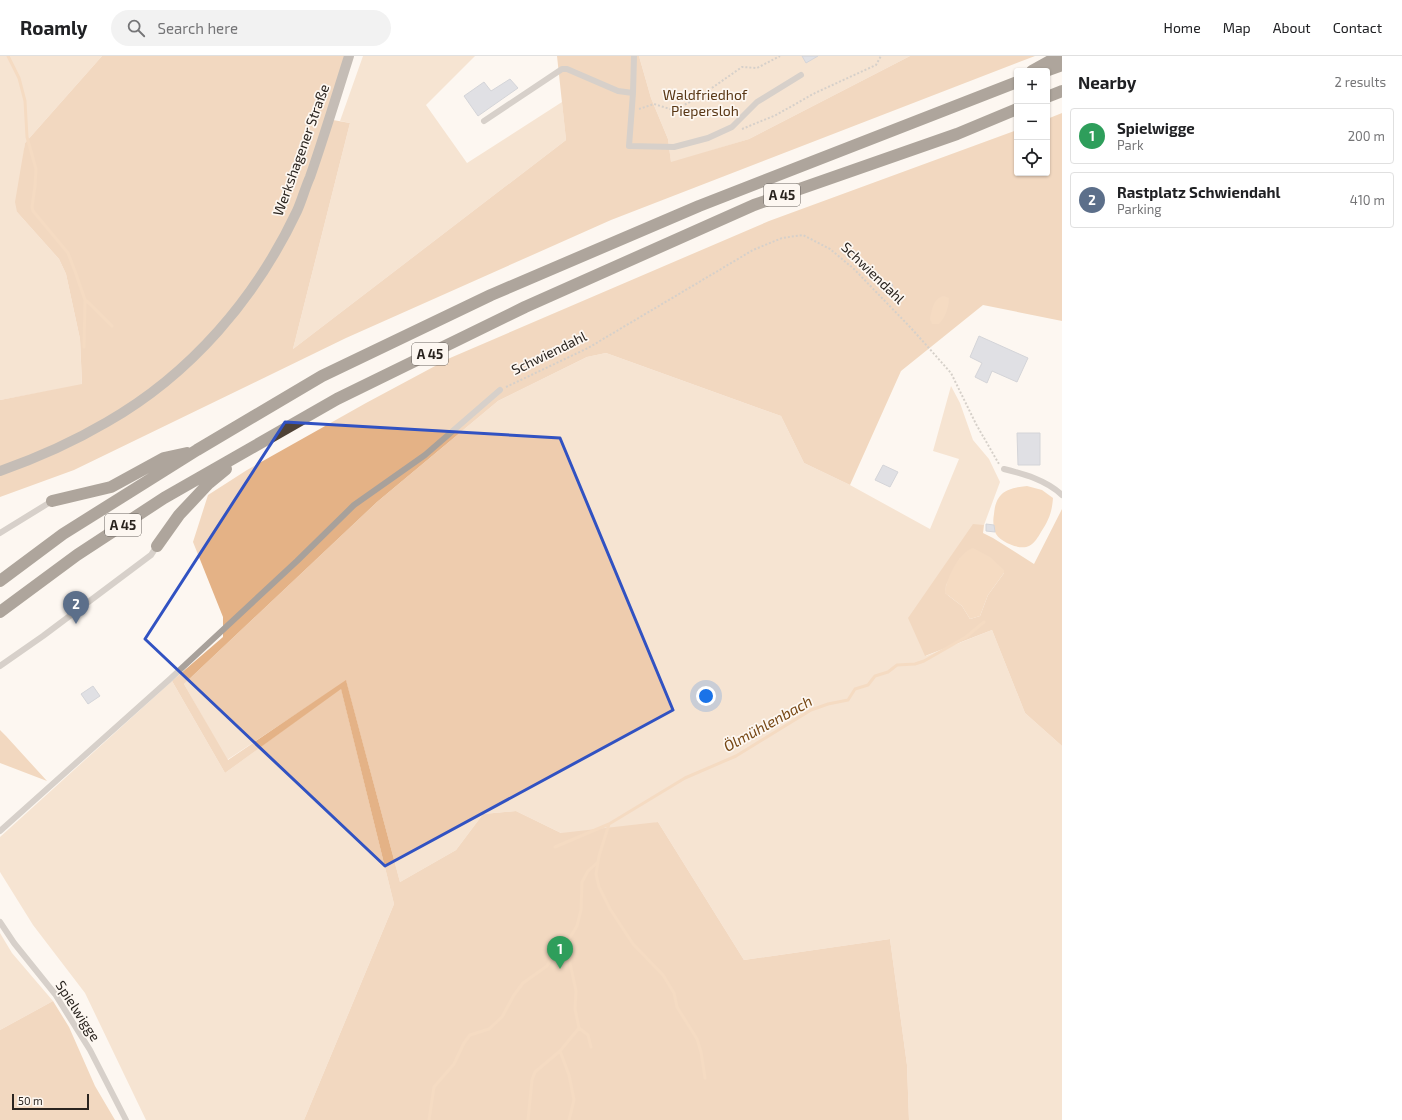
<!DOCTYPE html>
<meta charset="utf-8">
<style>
:root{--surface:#fff;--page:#f2f2f2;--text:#202124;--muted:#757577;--line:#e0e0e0;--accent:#7c3aed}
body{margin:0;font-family:"Exo 2",sans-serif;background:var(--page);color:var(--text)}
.controls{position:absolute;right:12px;top:12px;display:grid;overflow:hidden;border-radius:4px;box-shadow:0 1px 3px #0004}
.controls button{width:36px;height:36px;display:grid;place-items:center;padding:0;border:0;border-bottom:1px solid var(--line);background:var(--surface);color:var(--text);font:20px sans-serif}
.scale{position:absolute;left:12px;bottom:10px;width:77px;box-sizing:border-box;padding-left:4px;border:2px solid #2a241f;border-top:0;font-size:11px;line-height:14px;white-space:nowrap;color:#2a241f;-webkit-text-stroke:3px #fdf7f1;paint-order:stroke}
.you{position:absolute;left:706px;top:640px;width:14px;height:14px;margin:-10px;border:3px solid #fff;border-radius:50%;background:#1a73e8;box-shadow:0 0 0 6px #1a73e833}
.badge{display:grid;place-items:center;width:26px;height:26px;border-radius:50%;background:var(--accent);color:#fff;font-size:13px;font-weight:700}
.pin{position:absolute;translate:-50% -33px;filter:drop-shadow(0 1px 2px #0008)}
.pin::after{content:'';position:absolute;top:21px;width:14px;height:12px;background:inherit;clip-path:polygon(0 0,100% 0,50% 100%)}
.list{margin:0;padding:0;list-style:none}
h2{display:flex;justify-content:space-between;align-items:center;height:52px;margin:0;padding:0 16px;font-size:17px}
h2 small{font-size:13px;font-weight:400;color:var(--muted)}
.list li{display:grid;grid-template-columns:26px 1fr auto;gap:12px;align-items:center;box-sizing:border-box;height:56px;margin:0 8px 8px;padding:0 8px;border:1px solid var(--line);border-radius:4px}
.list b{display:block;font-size:15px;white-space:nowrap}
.list p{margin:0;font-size:13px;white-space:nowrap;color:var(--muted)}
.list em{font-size:13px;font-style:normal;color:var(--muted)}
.icon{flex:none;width:22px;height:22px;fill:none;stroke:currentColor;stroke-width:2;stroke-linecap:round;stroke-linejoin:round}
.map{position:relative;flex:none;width:1062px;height:1064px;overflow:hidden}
header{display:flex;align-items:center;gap:24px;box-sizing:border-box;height:56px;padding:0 20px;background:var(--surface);border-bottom:1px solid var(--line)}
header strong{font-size:19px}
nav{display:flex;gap:22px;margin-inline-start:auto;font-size:14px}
.search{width:280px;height:36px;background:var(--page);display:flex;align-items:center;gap:10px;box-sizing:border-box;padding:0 14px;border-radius:22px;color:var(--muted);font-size:15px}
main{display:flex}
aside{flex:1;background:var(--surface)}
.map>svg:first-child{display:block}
</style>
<header>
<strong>Roamly</strong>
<div class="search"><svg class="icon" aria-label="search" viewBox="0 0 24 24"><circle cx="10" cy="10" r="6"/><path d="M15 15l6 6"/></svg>Search here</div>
<nav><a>Home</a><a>Map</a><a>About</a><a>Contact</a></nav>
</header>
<main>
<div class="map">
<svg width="1062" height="1064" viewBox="0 0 1062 1064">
<rect width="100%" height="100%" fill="#fdf7f1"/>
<path fill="#eeccae" d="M0 0H102L25 87 17 156 59 203 66 218 80 283 82 329 0 344Z
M363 0H475L426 49 467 107 562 46 566 84 293 293 350 67 340 65Z
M639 0H910L749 83 671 107 668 83 651 42Z
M606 297 781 360 804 407 850 429 930 473 959 403 933 395 951 330 960 347 973 384 989 403 1000 426 984 469H973L926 600 992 574 1025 657 1062 690V1064H909L907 1009 890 883 744 904 658 766 606 780 561 777 516 755 483 758 456 794 400 826 346 625 227 704 184 628 377 446 498 345 587 301Z
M172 625 225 717 341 632 394 848 304 1064H146L85 937 33 869 0 816V781Z
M0 877 12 897 53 945 0 974Z"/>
<path fill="#e4b286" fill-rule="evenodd" d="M102 0H353L333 64 350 67 293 293 566 84 557 0H639L651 42 668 83 671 106 749 83 910 0H1035L611 164 346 282 74 414 0 441V344L82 328 80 283 66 218 59 203 17 156 15 146 25 87Z
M1062 57V265L983 249 901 315 850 429 804 407 781 360 606 297 587 301 498 345 377 446 184 628 228 704 346 624 400 826 456 794 483 758 516 755 561 777 658 766 744 904 890 883 907 1009 909 1064H304L394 848 341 633 225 717 172 625 223 581V561L193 486 208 439 247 414 366 347 450 302 769 165 1017 74V117H1047V63Z
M1062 453V690L1025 657 992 574 925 600 908 562 973 468 984 469 983 477 993 482 1034 508ZM960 502 1004 517 988 539 980 560 970 563 962 550 945 537 946 529Z
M0 674 6 680 47 725 0 707Z
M53 945 69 971 95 1030 115 1064H0V974Z"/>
<path fill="#eab88b" d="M944 240 949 242C949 251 945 262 939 268H932L930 263C932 254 933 242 944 240Z
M1027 430 1042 434 1053 442C1052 456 1049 464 1041 476 1038 481 1035 487 1029 490 1020 495 998 485 995 476 993 471 993 463 994 458 996 436 1007 432 1027 430Z
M973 492 990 501 1004 514V517L988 539 980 560 970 563 962 550 945 537C946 523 959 496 973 492Z"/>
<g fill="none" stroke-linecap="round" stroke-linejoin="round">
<path stroke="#eab88b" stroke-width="3" d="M8 0 19 22 25 45 27 81 36 113 35 130 32 151 33 155 68 197 76 218 85 244 84 291
M85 244 90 248 112 270
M555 791 609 768
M579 972 588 979 591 991
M560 995 569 1019 574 1044 569 1064
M705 1022 701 996 697 983 677 951 674 937 663 919 633 888 610 853 599 831 596 818 599 800 609 768 685 722 736 700 811 654 828 648 848 644 855 633 868 629 875 620 888 616 897 609 915 608 924 605 966 581 984 566
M429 1064 434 1031 454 1008 464 987 470 979 489 973 502 961 514 939 523 927 547 910 557 892 569 883 577 870 581 854 582 826 588 815 597 807
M528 1064 532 1024 535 1016 560 995 579 972 575 953 576 935 570 907 571 890 569 883"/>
</g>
<path fill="#bcc4d5" stroke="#a2a9bb" d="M802 0H818L806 7Z
M510 23 518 32 478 60 464 40 484 26 491 35Z
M889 227 893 229 889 235 885 232Z
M979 280 1028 302 1017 326 992 315 987 327 975 321 982 307 970 301Z
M1017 377H1040V409H1018Z
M883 409 898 416 890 431 875 424Z
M986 468 994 469 995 476 986 475Z
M93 630 100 640 88 648 81 638Z"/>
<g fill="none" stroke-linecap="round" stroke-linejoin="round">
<path stroke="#a6a09b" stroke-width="2" stroke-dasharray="2 2" stroke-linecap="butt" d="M639 53 654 48 670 53 682 50 696 43 742 11 757 12 780 0
M742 73 776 59 815 37 876 9 881 0
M506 331 588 292 753 194 782 182 803 179 830 193 854 213 911 272 951 317 976 368 999 408"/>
<path stroke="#a8a19b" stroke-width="6" d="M634 0 633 37 629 90 674 91 708 82 732 71 757 46 801 19
M484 65 562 13H567L618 35 633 37
M1004 413C1024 418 1046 424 1062 439
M0 477 52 445
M0 610 43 580 151 499 157 490
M0 775 170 623 297 505 354 449 425 399 500 334
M0 866 14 887 55 938 90 994 126 1064"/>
<path stroke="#81776f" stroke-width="10" d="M0 415C37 402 73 386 107 366 191 318 256 242 297 155 302 144 305 132 310 121 324 81 336 41 349 0"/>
<path stroke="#4f4236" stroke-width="12" d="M1032 15 1059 0
M1046 15 1062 9
M1047 41 1062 35
M52 445 111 431 164 402 187 397
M157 490 179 459 209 427 226 413
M0 525 63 478 197 394 322 320 491 239 699 150 1017 26
M0 556 77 499 164 442 337 343 525 251 754 149 957 78 1017 53"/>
</g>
<path d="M0 0H1062V1064H0ZM285 366 560 382 673 654 385 810 145 583Z" fill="#fdf7f1" fill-opacity=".55" fill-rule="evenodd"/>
<path fill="none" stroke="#3152c2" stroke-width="3" stroke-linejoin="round" d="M285 366 560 382 673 654 385 810 145 583Z"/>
<g text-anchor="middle" stroke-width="3.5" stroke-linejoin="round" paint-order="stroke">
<g fill="#fdf7f1" stroke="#69635e" stroke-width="1">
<rect x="764" y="128" width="36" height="22" rx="3"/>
<rect x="412" y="287" width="36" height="22" rx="3"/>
<rect x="105" y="458" width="36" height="22" rx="3"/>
</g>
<g font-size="13" font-weight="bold" fill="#2a241f">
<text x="782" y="144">A 45</text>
<text x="430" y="303">A 45</text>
<text x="123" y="474">A 45</text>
</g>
<g font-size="14" fill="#583614" stroke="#fdf7f1">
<text x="705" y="44">Waldfriedhof<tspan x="705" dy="16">Piepersloh</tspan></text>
</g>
<g font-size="14" fill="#2a241f" stroke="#fdf7f1">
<text transform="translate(301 94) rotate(-70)" y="5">Werkshagener Straße</text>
<text transform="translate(873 217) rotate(44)" y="5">Schwiendahl</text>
<text transform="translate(549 297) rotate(-26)" y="5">Schwiendahl</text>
<text transform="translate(78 955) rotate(57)" y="5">Spielwigge</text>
</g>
<g font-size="15" font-style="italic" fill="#764714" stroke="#fdf7f1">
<text transform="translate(768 668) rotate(-29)" y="5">Ölmühlenbach</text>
</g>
</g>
</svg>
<div class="controls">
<button>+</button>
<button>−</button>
<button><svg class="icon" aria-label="locate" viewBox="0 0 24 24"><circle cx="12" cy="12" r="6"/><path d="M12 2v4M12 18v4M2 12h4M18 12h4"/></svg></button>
</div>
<div class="scale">50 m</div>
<div class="you"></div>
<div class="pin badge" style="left:560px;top:913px;background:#2e9e5b">1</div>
<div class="pin badge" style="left:76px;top:568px;background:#5c6f8a">2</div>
</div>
<aside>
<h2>Nearby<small>2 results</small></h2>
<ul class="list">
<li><span class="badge" style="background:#2e9e5b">1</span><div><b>Spielwigge</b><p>Park</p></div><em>200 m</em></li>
<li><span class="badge" style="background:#5c6f8a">2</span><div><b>Rastplatz Schwiendahl</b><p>Parking</p></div><em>410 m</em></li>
</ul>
</aside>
</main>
